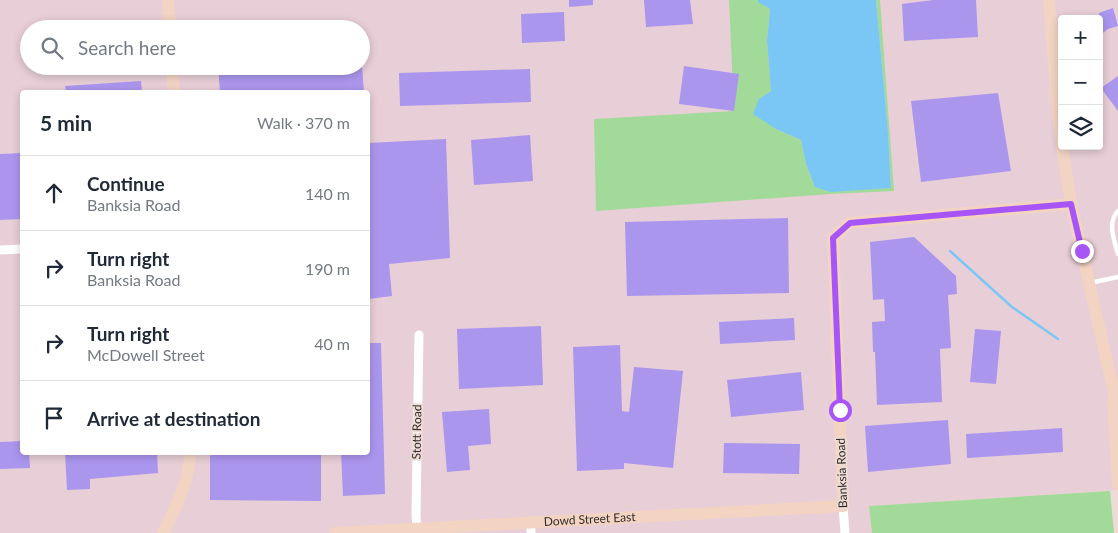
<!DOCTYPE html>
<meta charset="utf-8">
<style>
:root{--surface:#fff;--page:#f6f6f7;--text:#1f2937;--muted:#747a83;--line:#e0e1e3}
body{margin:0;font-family:Lato,sans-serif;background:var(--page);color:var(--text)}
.controls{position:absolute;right:15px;top:15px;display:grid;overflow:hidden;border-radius:5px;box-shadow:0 2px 8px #0003}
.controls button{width:45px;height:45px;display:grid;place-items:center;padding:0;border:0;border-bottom:1px solid var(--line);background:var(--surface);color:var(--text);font:25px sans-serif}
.stop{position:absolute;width:15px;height:15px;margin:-11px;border:4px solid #a855f7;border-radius:50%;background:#fff}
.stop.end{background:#a855f7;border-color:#fff;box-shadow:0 1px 5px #0008}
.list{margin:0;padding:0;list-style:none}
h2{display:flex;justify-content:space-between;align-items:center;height:65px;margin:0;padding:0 20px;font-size:21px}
h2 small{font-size:16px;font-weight:400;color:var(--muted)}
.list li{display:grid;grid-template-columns:32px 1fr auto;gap:15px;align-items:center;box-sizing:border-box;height:75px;padding:0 20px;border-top:1px solid var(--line)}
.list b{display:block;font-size:19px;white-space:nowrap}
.list p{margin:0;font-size:16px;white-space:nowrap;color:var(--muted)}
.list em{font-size:16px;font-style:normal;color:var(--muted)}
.icon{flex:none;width:28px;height:28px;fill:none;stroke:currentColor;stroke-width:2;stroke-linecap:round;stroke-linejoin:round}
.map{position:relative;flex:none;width:1118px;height:533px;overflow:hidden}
.search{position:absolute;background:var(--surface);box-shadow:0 2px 8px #0003;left:20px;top:20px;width:350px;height:55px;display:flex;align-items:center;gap:12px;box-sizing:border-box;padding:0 18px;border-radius:28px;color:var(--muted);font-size:19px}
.panel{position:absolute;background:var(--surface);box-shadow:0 2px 8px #0003;left:20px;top:90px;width:350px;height:365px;border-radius:5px}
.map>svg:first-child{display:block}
</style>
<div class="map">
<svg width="1118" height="533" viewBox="0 0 1118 533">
<rect width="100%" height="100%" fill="#ecdcd5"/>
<path fill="#e8ced6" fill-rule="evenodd" d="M0 0H1118V490L869 506 872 533H0ZM1062 19H1099V146H1062ZM29 29H361V66H29ZM22 92H368V452H22Z"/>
<path fill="#a2da99" d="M729 0H758L759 2 770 8 767 40 771 91 759 99 776 129 801 140 806 164 815 187 891 188 888 132 876 0H880L894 191 830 194 596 211 594 119 734 111Z
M1110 491 1114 533H872L869 506Z"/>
<path fill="#7ac7f6" d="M758 0H876L888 132 891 188 831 192 815 187 806 164 801 140 776 129 753 114 759 99 771 91 767 40 770 9 758 2Z"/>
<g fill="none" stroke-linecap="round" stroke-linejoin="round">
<path stroke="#7ac7f6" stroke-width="2.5" d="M950 251 1012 307 1058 339"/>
</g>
<path fill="#ab96ee" d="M569 0H593V5L569 7Z
M644 0H690L693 24 646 27Z
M933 0H976L978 37 904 41 902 4Z
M1113 8 1118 26 1108 29 1099 36V13Z
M564 12 565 41 522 43 521 14Z
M218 66H362L364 92H220Z
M684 66 739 74 734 111 679 104Z
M530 69 531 102 400 106 399 73Z
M1118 76V111L1101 88Z
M141 81 142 92H66L65 86Z
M998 93 1011 171 921 182 911 101Z
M530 135 533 181 474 185 471 140Z
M446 139 450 258 389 264 392 296 368 299V143Z
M22 153V219L0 220V154Z
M788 218 789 293 627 296 625 222Z
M914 237 956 276 957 294 948 295 951 348 940 349 942 402 877 405 875 352H873L872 322 885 321 884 299 873 300 870 242Z
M794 318 795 340 720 344 719 322Z
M541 326 543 385 459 389 457 329Z
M975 329 1001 331 996 384 970 382Z
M368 343H381L385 494 343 496 341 452H368Z
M620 345 622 411 629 412 634 367 683 371 673 468 624 463V469L577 471 573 347Z
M801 372 804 410 731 417 727 380Z
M489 409 491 444 468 446 470 470 447 472 442 412Z
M948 420 951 464 868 472 865 426Z
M1062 428 1063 452 967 458 966 434Z
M22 441V452H29L30 468 0 469V442Z
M724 443 800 444 799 474 723 473Z
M65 452H157L158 473 90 479V489L67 490Z
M210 452H321V501L210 500Z"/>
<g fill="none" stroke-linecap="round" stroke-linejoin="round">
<path stroke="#fff" stroke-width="4.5" d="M1118 211C1107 222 1114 240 1118 254
M1090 283 1118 277"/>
<path stroke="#fff" stroke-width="9" d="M0 250 22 249
M843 506 845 533
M531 522V533
M417 529 416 513 419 335"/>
<g stroke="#f3d4c3" stroke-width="12">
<path d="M168 0 170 29"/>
<path d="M1049 0 1058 116 1062 143"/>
<path d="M172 66 174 92"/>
<path d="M1062 146 1071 204 1118 410"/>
<path d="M1113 402 1118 484"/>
<path d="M163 533C175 508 190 481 190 452"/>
<path id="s1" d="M335 533 843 506 833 238 849 223 1071 204"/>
</g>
</g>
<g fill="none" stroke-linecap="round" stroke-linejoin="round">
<path stroke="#a855f7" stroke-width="6" d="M840 410 833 238 850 223 1071 204 1082 251"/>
</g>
<g text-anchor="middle" stroke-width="4" stroke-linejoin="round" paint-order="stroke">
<g font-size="12" fill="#322c29" stroke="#ecdcd5">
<text transform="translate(417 432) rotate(-89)" y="4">Stott Road</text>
<text transform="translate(842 473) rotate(-92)" y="4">Banksia Road</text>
<text dy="4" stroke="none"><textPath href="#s1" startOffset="255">Dowd Street East</textPath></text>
</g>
</g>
</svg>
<div class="controls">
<button>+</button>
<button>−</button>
<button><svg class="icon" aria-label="layers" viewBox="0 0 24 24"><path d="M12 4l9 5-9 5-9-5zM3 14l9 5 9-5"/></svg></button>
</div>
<div class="stop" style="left:840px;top:410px"></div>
<div class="stop end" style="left:1082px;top:251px"></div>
<div class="search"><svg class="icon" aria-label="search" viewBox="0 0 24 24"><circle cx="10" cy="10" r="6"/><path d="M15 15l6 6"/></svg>Search here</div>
<section class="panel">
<h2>5 min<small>Walk · 370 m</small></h2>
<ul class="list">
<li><svg class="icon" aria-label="ahead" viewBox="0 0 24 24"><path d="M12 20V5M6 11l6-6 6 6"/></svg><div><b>Continue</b><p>Banksia Road</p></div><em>140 m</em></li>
<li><svg class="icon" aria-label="right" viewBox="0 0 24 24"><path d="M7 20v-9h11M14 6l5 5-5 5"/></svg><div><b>Turn right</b><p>Banksia Road</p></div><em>190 m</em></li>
<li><svg class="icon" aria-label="right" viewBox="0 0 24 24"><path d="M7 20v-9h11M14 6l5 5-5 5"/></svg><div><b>Turn right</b><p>McDowell Street</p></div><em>40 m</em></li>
<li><svg class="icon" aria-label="arrive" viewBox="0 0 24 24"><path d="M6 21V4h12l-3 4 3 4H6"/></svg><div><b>Arrive at destination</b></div></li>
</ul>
</section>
</div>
